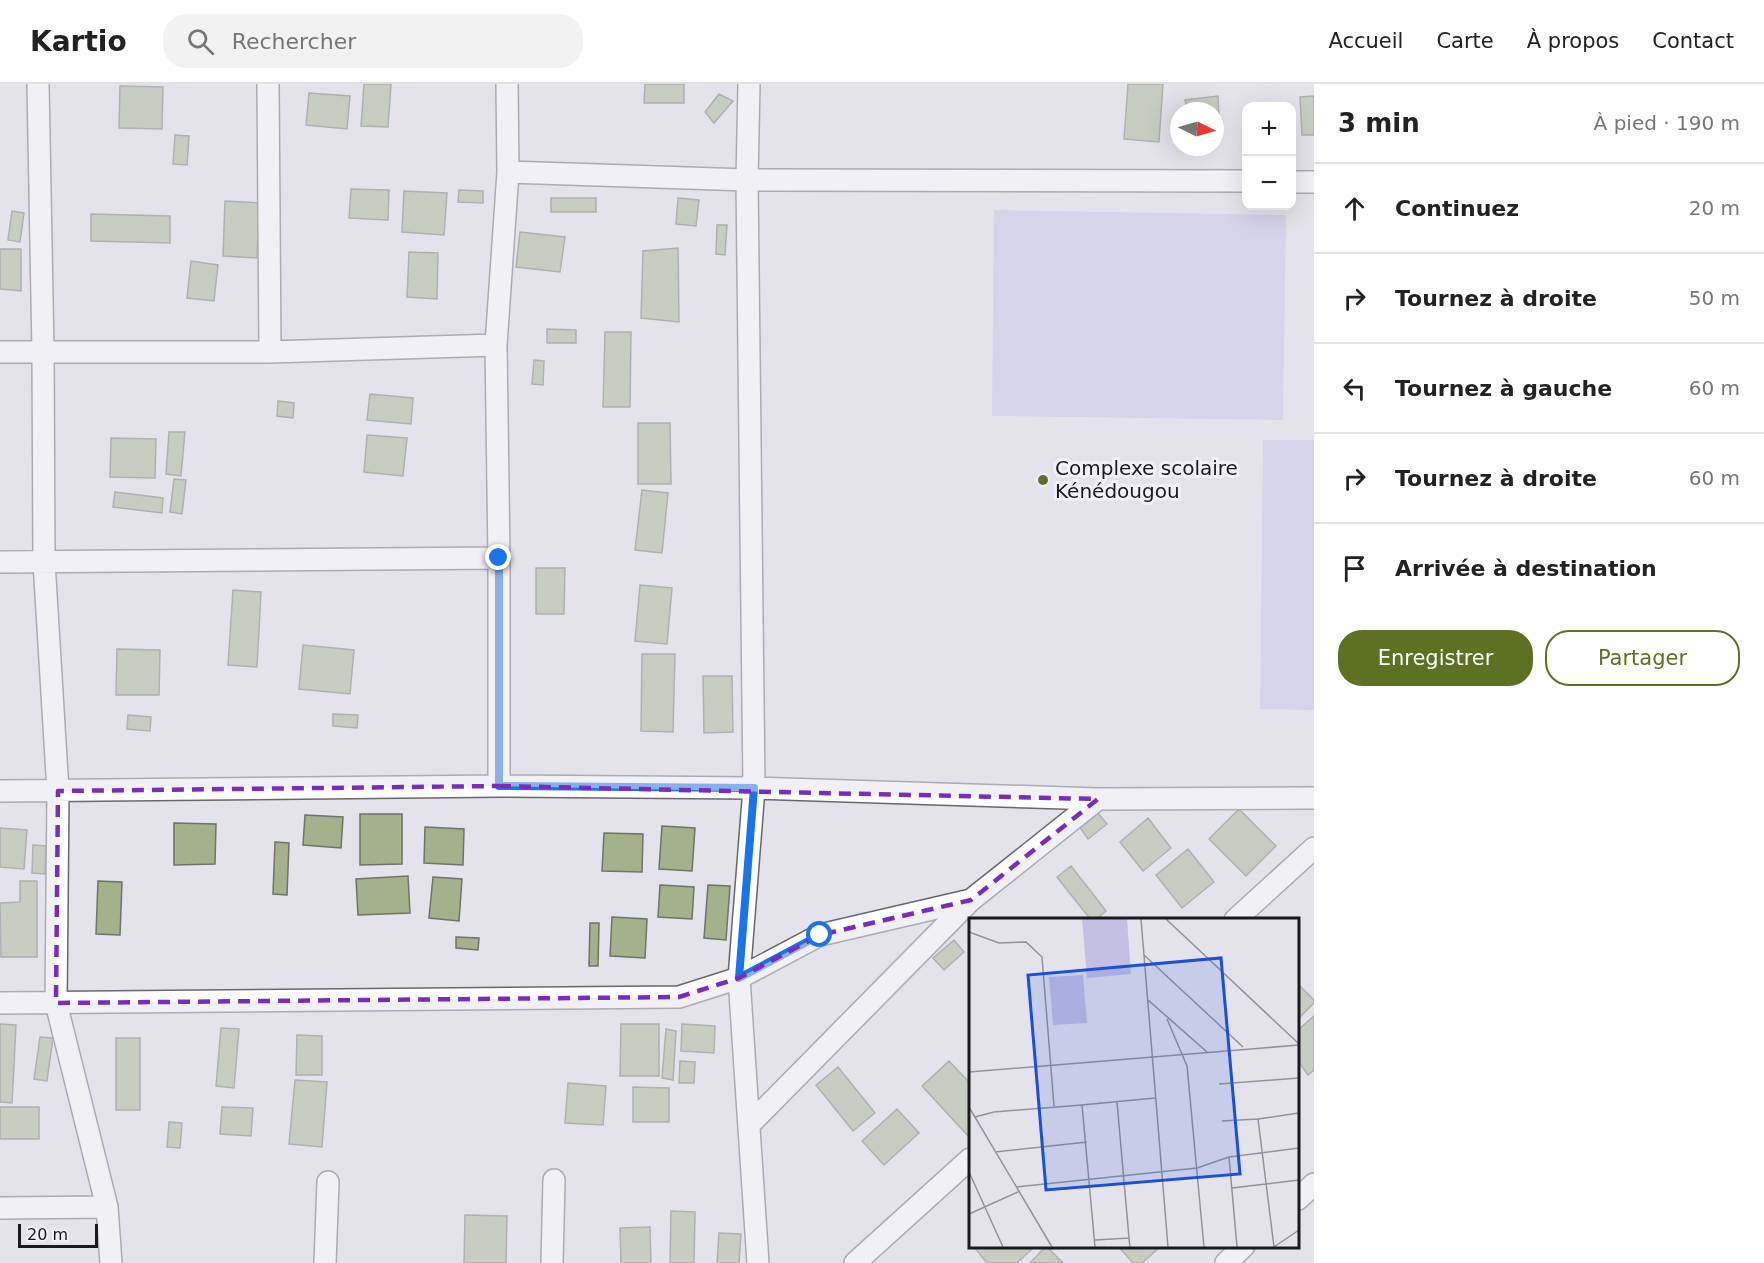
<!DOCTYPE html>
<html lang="fr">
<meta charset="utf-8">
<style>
:root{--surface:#fff;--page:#f2f2f2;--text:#222;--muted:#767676;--line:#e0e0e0;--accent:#5c7222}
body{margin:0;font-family:"DejaVu Sans",sans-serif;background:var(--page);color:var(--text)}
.controls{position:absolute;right:18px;top:18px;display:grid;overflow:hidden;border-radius:12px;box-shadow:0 6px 24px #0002}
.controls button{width:54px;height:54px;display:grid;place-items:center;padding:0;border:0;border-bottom:2px solid var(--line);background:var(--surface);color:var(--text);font:30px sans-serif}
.compass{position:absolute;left:1170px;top:18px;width:54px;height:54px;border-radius:50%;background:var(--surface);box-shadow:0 6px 24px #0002;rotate:95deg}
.scale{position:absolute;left:18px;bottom:15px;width:80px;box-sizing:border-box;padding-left:6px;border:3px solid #1a191c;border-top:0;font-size:16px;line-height:21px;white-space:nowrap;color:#1a191c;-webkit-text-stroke:4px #f1f1f9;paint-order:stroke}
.stop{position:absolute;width:18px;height:18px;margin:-14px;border:4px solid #1a73e8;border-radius:50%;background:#fff}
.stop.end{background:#1a73e8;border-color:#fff;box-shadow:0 2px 6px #0008}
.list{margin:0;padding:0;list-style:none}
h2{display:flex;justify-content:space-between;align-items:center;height:78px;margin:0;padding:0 24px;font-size:26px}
h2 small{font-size:20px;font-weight:400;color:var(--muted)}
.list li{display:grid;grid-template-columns:39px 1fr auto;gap:18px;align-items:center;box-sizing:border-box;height:90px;padding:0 24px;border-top:2px solid var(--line)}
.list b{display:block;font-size:22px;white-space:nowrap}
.list em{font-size:20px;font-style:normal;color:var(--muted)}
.actions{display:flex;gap:12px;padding:18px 24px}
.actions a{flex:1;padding:14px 0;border:2px solid var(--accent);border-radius:24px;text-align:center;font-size:21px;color:var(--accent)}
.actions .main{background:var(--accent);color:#fff}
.icon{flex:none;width:33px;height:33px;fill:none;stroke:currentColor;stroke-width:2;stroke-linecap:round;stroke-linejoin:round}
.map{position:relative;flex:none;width:1314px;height:1179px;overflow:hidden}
header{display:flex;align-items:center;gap:36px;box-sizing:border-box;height:84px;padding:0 30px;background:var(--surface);border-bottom:2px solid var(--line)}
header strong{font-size:28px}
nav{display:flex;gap:33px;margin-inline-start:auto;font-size:21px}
.search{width:420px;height:54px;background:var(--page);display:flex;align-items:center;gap:15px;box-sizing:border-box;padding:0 21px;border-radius:24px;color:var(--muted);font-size:22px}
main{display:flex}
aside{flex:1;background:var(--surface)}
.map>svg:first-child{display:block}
</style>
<header>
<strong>Kartio</strong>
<div class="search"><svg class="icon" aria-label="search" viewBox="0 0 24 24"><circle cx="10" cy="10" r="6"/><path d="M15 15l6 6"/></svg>Rechercher</div>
<nav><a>Accueil</a><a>Carte</a><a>À propos</a><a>Contact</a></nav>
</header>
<main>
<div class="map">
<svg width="1314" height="1179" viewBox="0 0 1314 1179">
<rect width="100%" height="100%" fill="#e4e3ec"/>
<path fill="#c3c0e3" d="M994 126 1286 131 1283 336 992 332Z
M1263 356H1314V626L1260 625Z"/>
<path fill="#a4b28b" stroke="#70726b" stroke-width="1.5" d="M364 0H391L388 43 361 42Z
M645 0H684V19H644Z
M1128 0H1163L1159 58 1124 55Z
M120 2 163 3 162 45 119 44Z
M309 9 350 12 347 45 306 41Z
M719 10 733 17 714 39 705 28Z
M1218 12 1220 55H1215V27H1187L1185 16Z
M1314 12V51H1302L1300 13Z
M175 51 189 52 187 81 173 80Z
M351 105 389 106 388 136 349 134Z
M459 106 483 107V119L458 118Z
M404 107 447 109 444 151 402 148Z
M551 114H596V128H551Z
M678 114 699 116 696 142 676 140Z
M225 117 259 119 257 174 223 172Z
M12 127 24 129 20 158 8 156Z
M91 130 170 132V159L91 157Z
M717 141H727L725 171 716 170Z
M520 148 565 153 560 188 516 183Z
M678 164 679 238 641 234 643 167Z
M0 165H21V207L0 205Z
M409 168 438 169 437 215 407 213Z
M191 177 218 181 214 217 187 214Z
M547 245 576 246V259H547Z
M605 248H631L630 323H603Z
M534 276 544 277 543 301 532 300Z
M370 310 413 314 411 340 367 336Z
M278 317 294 319 293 334 277 332Z
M638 339H670L671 400H638Z
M169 348H185L181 392 166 390Z
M367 351 407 354 403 392 364 388Z
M111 354 156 355 155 394 110 393Z
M174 395 186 396 182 430 170 428Z
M642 406 668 409 662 469 635 466Z
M115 408 163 414 162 429 113 423Z
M536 484H565L564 530H536Z
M640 501 672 504 667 560 635 557Z
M233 506 261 508 257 583 228 581Z
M303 561 354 566 350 610 299 605Z
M117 565 160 566 159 611H116Z
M642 570H675L673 648 641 647Z
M703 592H732L733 648 704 649Z
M333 630 358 631 357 644 333 642Z
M128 631 151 633 150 647 127 645Z
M1239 725 1276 762 1246 792 1209 755Z
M1097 728 1107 740 1088 755 1079 742Z
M360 730H402V780L360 781Z
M305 731 343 733 341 764 303 761Z
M1148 734 1171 764 1143 787 1120 758Z
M174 739 216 740 215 780 174 781Z
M662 742 695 744 692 787 659 785Z
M425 743 464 745 463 781 424 779Z
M0 744 27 746 24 785 0 783Z
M604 749 643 750 642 788 602 787Z
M275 758 289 759 287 811 273 810Z
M33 761 46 762 45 790 32 789Z
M1188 765 1214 798 1182 824 1156 791Z
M1071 782 1106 827 1095 836H1091L1057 793Z
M408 792 410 829 358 831 356 795Z
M433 793 462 795 459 837 429 834Z
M20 797H37V873H1L0 819 20 818Z
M98 797 122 798 120 851 96 850Z
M660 801 694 803 692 835 658 833Z
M708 801 730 802 726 856 704 854Z
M612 833 647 835 645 874 610 872Z
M590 839H599L598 882H589Z
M456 853 479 854 478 866 456 864Z
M954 856 964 868 944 886 933 874Z
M1298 900 1314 916V919L1298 935Z
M1314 932V986L1308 991 1298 977V946Z
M0 940 16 941 12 1019 0 1018Z
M621 940H659V992H620Z
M682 940 715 942 714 969 681 967Z
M221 944 239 945 234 1004 216 1002Z
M666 945 676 947 673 996 662 994Z
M297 951 322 952V991H296Z
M40 953 53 954 47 997 34 995Z
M116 954H140V1026H116Z
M680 977 695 978 694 999H679Z
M949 977 970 999V1054L922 1002Z
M838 983 875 1029 853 1047 816 1001Z
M295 996 327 998 322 1063 289 1060Z
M568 999 606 1002 603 1041 565 1039Z
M633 1003 669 1004V1038H633Z
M0 1023H39V1055H0Z
M222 1023 253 1024 251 1052 220 1050Z
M897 1025 919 1049 884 1081 862 1057Z
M169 1038 182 1039 180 1064 167 1063Z
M671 1127 695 1128 694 1179H670Z
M465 1131 507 1132 506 1179H464Z
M650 1143 651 1179H621L620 1144Z
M719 1149 741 1150 739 1179H717Z
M1035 1162 1017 1179H987L974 1163Z
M1046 1162 1063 1179H1030Z
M1118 1162H1161L1142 1179H1133Z"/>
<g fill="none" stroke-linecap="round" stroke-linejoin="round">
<g stroke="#68676e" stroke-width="24">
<path id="minor" d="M38 0 43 268 44 478 58 707 56 919 107 1123 111 1179
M268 0 270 268
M749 0 747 96 754 704 739 894 758 1179
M508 88 747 96 1246 97
M1292 98H1314
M496 261 508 88 507 0
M0 268H270L496 261 499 474V702
M0 478 499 474
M0 707 499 702 754 704 1098 715 1314 714
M1235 836 1314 764
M0 919 679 913 739 894 820 851 971 816
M750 1040 971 816 1098 715
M1298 1115 1314 1100
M0 1124 107 1123
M325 1179 328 1098
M552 1179 554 1096
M855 1179 970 1075
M1226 1179 1244 1162"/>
</g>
<use href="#minor" stroke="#fff" stroke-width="21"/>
</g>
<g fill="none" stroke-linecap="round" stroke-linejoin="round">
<path stroke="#1a73e8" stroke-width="8" d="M499 474V702L754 704 739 894 820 851"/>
</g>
<path d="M0 0H1314V1179H0ZM499 702 1098 715 971 816 820 851 739 894 679 913 56 919 58 707Z" fill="#e4e3ec" fill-opacity=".55" fill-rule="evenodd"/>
<path fill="none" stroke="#7b2cbf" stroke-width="4.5" stroke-dasharray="12 8" stroke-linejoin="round" d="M499 702 1098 715 971 816 820 851 739 894 679 913 56 919 58 707Z"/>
<circle fill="#5c7222" stroke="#f1f1f9" stroke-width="2" cx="1043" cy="396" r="6"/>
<g text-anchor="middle" stroke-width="6" stroke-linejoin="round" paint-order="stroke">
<g font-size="20" fill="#1a191c" stroke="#f1f1f9" text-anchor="start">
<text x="1055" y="391">Complexe scolaire<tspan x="1055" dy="23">Kénédougou</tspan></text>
</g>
</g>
<g transform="translate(969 834)">
<rect width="330" height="330" fill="#e4e3ec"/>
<path d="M113 1H158L162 56 118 60ZM114 57 118 105 84 107 80 59Z" fill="#c3c0e3"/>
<path fill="none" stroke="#939299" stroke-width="1.5" d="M172 1 199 329M197 1 330 126M0 14 30 25 57 24 73 39 85 188M175 37 274 129M179 82 238 134M198 101 218 148 235 329M0 154 330 127M250 166 330 160M148 184 160 320M0 189 83 329M6 199 25 194 113 187M253 203 289 201M26 234 118 224M260 239 268 329M0 254 34 329M47 269 228 250 260 239 330 230M263 270 330 262M0 296 49 274M126 322 160 320 161 329M126 329 113 187 186 180M305 329 289 201 330 195M305 329 330 312"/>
<path fill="#1d4ed8" fill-opacity="0.15" stroke="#1d4ed8" stroke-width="3" d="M252 40 271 256 77 272 59 57Z"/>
<rect width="330" height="330" fill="none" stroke="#1a191c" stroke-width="3"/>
</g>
</svg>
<div class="controls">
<button>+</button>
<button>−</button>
</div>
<svg class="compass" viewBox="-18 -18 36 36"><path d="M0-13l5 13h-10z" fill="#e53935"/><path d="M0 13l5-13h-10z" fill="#767676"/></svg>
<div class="scale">20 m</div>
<div class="stop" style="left:820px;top:851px"></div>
<div class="stop end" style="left:499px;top:474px"></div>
</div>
<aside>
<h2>3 min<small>À pied · 190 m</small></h2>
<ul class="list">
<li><svg class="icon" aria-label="ahead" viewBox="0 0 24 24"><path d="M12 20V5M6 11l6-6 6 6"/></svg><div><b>Continuez</b></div><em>20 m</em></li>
<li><svg class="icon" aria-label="right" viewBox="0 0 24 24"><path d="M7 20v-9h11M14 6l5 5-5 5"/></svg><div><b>Tournez à droite</b></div><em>50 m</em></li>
<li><svg class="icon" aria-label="left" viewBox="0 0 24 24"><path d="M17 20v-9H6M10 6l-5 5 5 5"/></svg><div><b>Tournez à gauche</b></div><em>60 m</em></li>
<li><svg class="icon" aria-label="right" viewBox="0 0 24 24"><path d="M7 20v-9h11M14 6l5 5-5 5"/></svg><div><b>Tournez à droite</b></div><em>60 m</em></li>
<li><svg class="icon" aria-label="arrive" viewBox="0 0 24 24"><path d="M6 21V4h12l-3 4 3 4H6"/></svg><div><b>Arrivée à destination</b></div></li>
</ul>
<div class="actions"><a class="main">Enregistrer</a><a>Partager</a></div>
</aside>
</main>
